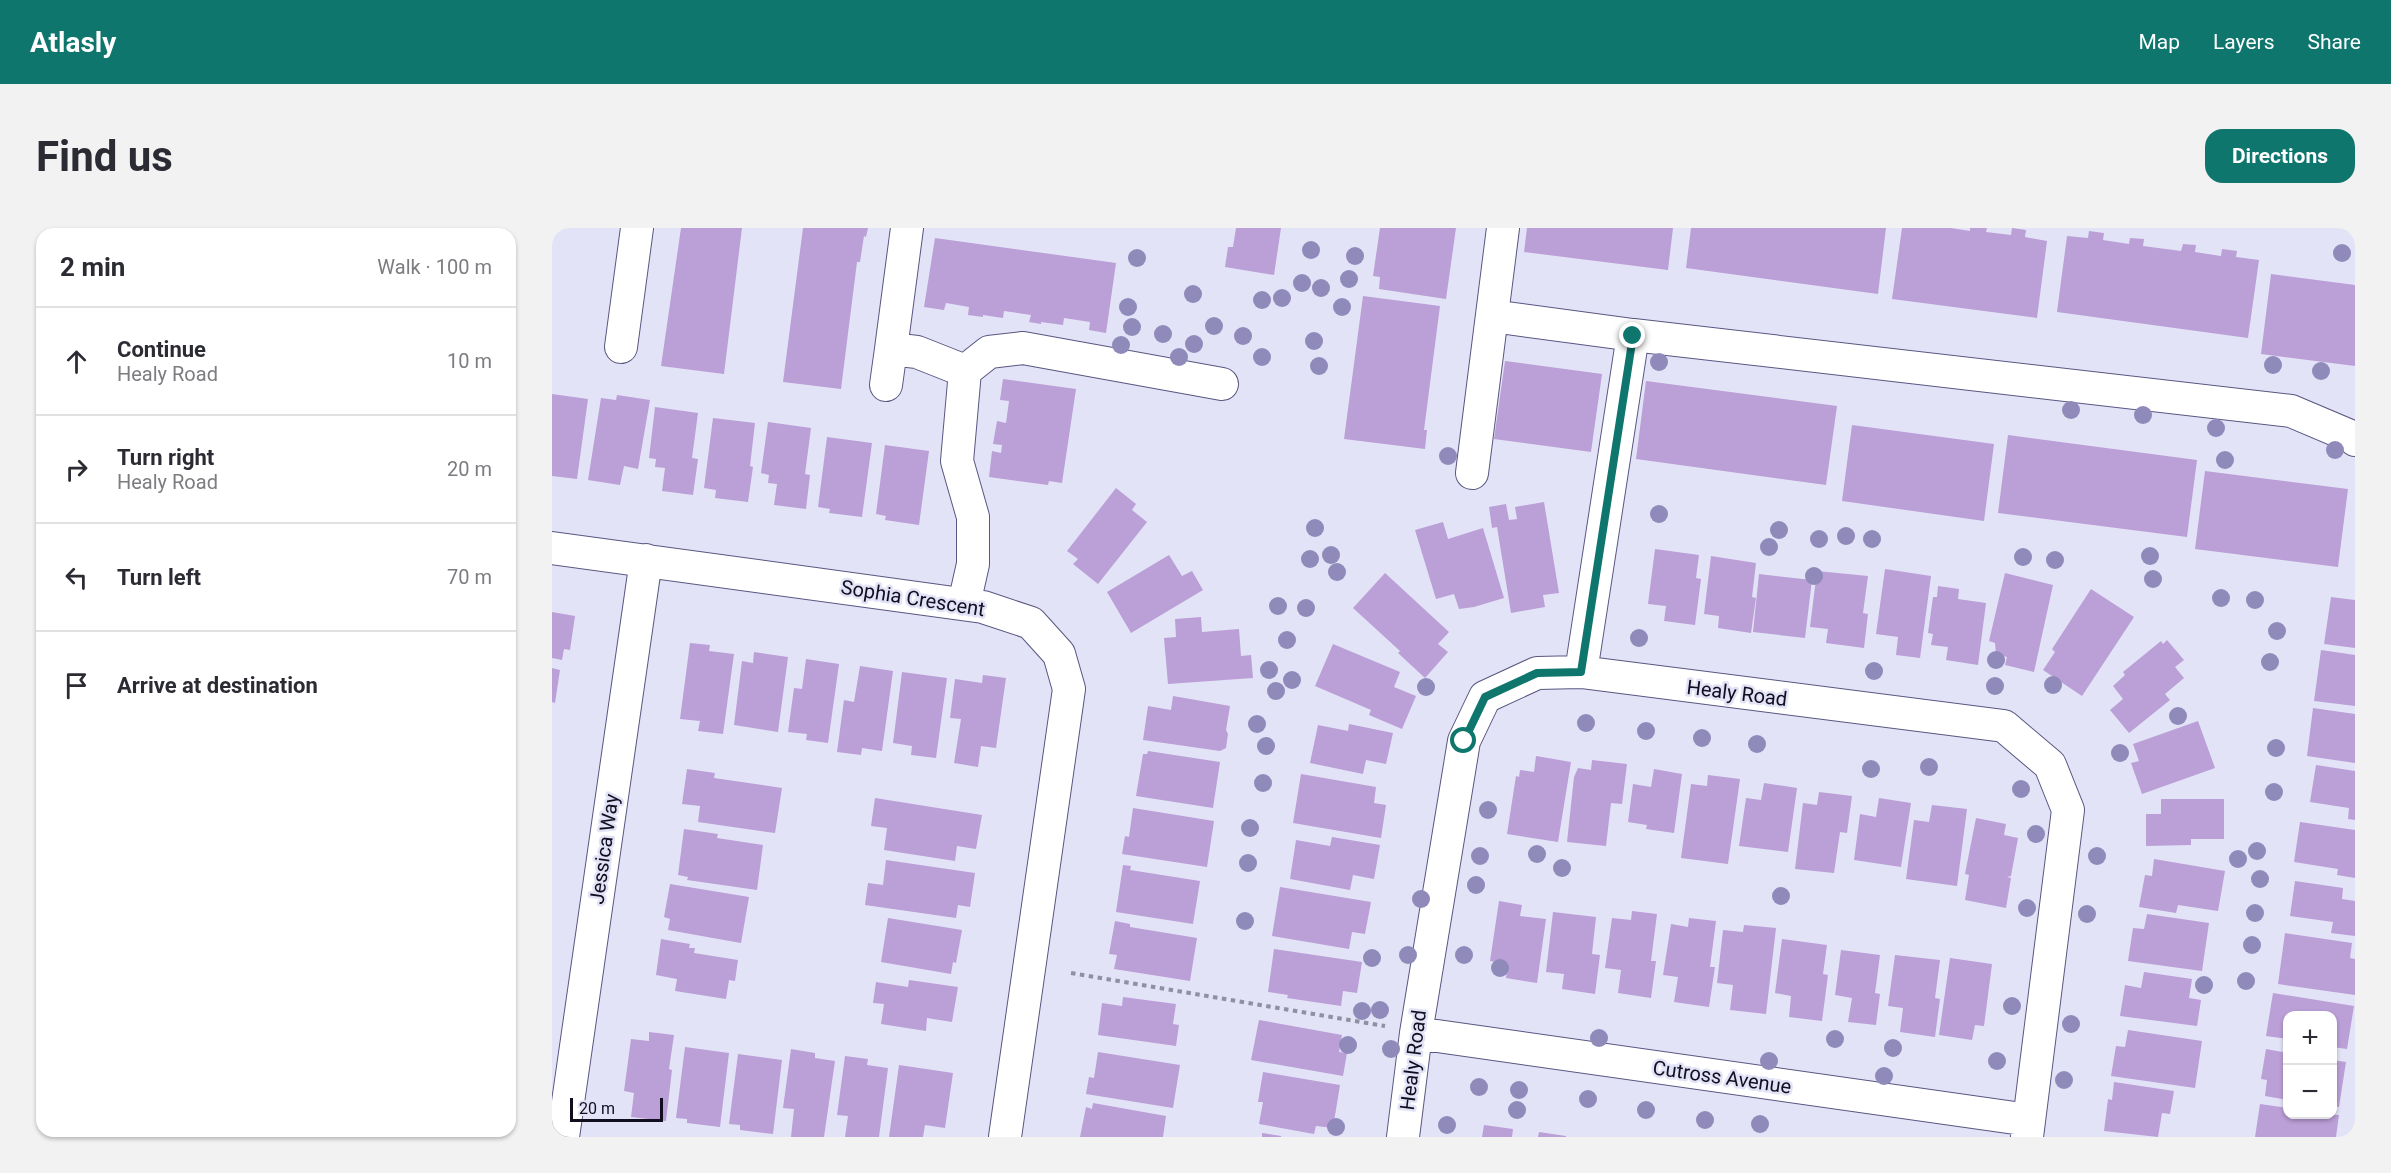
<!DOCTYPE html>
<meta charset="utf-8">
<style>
:root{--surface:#fff;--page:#f2f2f3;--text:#2b2b33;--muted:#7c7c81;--line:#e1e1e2;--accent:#0f766e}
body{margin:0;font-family:Roboto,sans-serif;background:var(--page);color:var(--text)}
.controls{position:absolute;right:18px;bottom:18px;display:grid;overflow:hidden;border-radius:12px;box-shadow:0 2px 4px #0004}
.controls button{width:54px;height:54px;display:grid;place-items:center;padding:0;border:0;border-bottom:2px solid var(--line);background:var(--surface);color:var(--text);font:30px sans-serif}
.scale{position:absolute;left:18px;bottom:15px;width:93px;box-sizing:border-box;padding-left:6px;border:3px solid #100e1f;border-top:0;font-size:16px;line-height:21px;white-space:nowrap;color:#100e1f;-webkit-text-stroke:4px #e3e3f7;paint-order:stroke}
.stop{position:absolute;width:18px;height:18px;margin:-14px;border:4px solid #0f766e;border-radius:50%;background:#fff}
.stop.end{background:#0f766e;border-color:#fff;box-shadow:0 2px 6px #0008}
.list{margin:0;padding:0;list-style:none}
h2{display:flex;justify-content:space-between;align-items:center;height:78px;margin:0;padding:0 24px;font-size:26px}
h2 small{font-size:20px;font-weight:400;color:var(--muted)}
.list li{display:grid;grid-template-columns:39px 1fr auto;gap:18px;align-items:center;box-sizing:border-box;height:108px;padding:0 24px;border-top:2px solid var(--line)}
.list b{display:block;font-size:22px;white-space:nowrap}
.list p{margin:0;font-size:20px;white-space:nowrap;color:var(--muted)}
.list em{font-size:20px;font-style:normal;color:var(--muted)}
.icon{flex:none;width:33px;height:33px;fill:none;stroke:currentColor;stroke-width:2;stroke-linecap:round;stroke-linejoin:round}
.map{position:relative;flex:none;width:1803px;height:909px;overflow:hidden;border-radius:18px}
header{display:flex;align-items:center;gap:36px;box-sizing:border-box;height:84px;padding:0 30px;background:var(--accent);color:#fff}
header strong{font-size:28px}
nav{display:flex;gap:33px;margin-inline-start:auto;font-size:21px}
.intro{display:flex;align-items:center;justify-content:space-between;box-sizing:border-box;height:144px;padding:0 36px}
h1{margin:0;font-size:42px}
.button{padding:15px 27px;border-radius:18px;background:var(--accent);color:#fff;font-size:21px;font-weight:700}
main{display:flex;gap:36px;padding:0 36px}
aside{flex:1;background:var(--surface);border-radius:18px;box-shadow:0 2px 4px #0004}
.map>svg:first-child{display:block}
</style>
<header>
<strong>Atlasly</strong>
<nav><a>Map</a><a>Layers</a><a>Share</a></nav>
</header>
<div class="intro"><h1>Find us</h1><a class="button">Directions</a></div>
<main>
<aside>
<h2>2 min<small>Walk · 100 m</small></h2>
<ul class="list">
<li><svg class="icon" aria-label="ahead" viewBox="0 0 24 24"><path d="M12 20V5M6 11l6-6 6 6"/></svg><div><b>Continue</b><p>Healy Road</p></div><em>10 m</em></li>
<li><svg class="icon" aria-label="right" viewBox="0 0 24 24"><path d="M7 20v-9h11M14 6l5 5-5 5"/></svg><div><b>Turn right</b><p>Healy Road</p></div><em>20 m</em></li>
<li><svg class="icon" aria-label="left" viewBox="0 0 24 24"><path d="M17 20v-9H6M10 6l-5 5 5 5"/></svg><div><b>Turn left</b></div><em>70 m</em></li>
<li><svg class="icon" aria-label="arrive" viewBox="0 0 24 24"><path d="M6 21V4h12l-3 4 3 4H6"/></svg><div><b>Arrive at destination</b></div></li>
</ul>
</aside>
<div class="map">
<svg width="1803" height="909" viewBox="0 0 1803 909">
<rect width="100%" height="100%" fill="#e3e3f7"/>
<path fill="#bb9fd7" d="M129 0H190L172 146 109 138Z
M251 0H316L314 9 312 8 308 34H305L289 161 231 154Z
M684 0H729L722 47 673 39 676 19H681Z
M828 0H904L894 71 827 61 828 49 821 48Z
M975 0H1121L1116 42 972 24Z
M1139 0H1334L1326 66 1134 40Z
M1350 0H1399L1418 3V0H1435L1434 4 1459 7 1460 0 1474 2 1473 9 1495 13 1485 90 1340 71Z
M1537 3 1552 5 1551 12 1577 16 1578 10 1592 11 1591 18 1629 23 1631 16 1644 17 1643 24 1669 28 1670 21 1685 23 1684 29 1707 32 1696 110 1505 84 1515 8 1536 10Z
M383 10 564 35 554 105 537 102 538 94 512 90 511 97 489 94V96L477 94 479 87 452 83 451 90 431 87V89L416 87 417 79 394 75 392 82 372 79Z
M1719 46 1803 57V138L1709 126Z
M811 68 888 78 872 202H875L873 221 792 211Z
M953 133 1050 146 1039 224 942 211Z
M451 151 524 161 510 255 497 253 496 257 437 249 440 223 449 225 450 217 441 216 445 193 454 195 457 173 448 172Z
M1094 153 1285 178 1274 257 1084 231Z
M0 166 36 171 25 251 0 248Z
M65 167 98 172 86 241 72 238 68 257 36 252 49 170 64 172Z
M103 179 146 185 140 230 146 231 141 267 110 263 113 240 103 239 104 231 97 230Z
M161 190 203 195 198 238 201 239 196 274 163 270 164 262 152 260Z
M216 194 259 200 253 246 258 247 254 281 222 277 225 256 216 255 217 247 209 245Z
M1300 197 1442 216 1432 293 1290 273Z
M1456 207 1645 232 1635 309 1446 285Z
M275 209 320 215 310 289 277 285 278 281 266 279Z
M333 217 377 223 367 297 333 292 334 288 324 286Z
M1653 243 1796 261 1786 339 1643 321Z
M564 260 584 276 580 282 595 294 546 356 521 336 526 331 515 323Z
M992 274 1007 365 991 367 993 379 959 385 945 299 940 300 937 279 954 276 957 292 965 291 963 279Z
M891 294 896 311 931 300 952 370 922 379 907 381 902 366 884 371 863 302Z
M1103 321 1147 327 1144 350 1149 351 1143 397 1112 393 1114 378 1096 376Z
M617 327 630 348 640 343 651 362 579 405 555 364Z
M1159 328 1204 335 1200 369 1204 370 1199 405 1166 400 1167 388 1152 386Z
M1333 341 1379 348 1368 430 1344 427 1346 409 1324 406Z
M1265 343 1316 348 1311 385 1316 386 1312 420 1274 415 1276 401 1258 399Z
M833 345 897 404 886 416 896 424 873 450 846 425 848 423 801 380Z
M1453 345 1501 357 1482 444 1453 437 1455 429 1444 426 1443 415 1437 413Z
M1207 346 1260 352 1253 410 1201 404Z
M1386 358 1407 361 1406 371 1434 375 1426 437 1394 432 1396 419 1379 417 1381 406 1376 405 1381 369H1385Z
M1539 361 1582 389 1530 468 1491 442 1503 424 1500 421Z
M1779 369 1803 372V420L1772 416Z
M0 384 23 388 18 422 12 421 10 432 0 430Z
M649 389 650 404 687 401 689 428 699 427 701 450 616 456 612 410 624 409 623 391Z
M1615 412 1632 432 1623 439 1632 450 1613 466 1618 472 1577 505 1558 482 1571 471 1561 458 1573 447 1571 444 1609 413 1611 416Z
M138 415 158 417 157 423 182 426 171 506 146 503 148 493 128 491Z
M781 416 848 444 842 459 864 468 850 501 817 487 819 482 763 458Z
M1769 422 1803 427V478L1762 473Z
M202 424 236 429 226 504 182 497 190 433 201 435Z
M254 431 287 436 276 515 254 512 255 506 236 504 242 460 250 461Z
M308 438 341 443 330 523 310 520 309 527 285 524 292 472 302 474Z
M0 440 8 442 3 475 0 474Z
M350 444 395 450 384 530 359 527 360 518 341 515Z
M431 447 454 450 444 520 429 518 426 539 402 535 409 491 398 490 403 451 430 455Z
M621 468 678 478 674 502 676 506 674 520 668 523 591 512 596 478 619 482Z
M1761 480 1803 486V535L1755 528Z
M1646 493 1663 540 1590 566 1579 535 1587 533 1581 516Z
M797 496 841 505 834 536 814 532 811 546 758 535 766 497 796 503Z
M596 523 668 534 661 580 584 568 591 526H595Z
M984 528 1019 534 1006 614 955 606 964 548 967 549 968 542 982 544Z
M1040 532 1075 536 1070 576 1059 575 1054 618 1015 614 1022 549 1026 540 1039 542Z
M1764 537 1803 543V592L1796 591 1797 580 1758 574Z
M135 541 163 545 162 550 230 560 223 605 146 594 148 578 130 576Z
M1102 541 1130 546 1122 605 1094 601 1095 597 1076 594 1081 556 1099 559Z
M749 546 824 559 822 575 834 577 829 610 741 595Z
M1156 547 1188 551 1176 636 1129 630 1139 556 1155 558Z
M1212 555 1245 560 1236 624 1187 618 1194 570 1209 572Z
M1267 564 1300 568 1295 605 1288 604 1282 645 1243 641 1251 575 1265 577Z
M323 570 430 587 424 621 405 618 403 633 332 622 335 600 319 598Z
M1327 570 1359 575 1349 639 1302 632 1308 586 1324 589Z
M1609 571H1672V611H1639V617L1594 618V586H1609Z
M1380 577 1415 581 1405 658 1354 651 1362 592 1377 594Z
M581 580 662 593 655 639 570 626 573 608 577 609Z
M1424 590 1454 596 1452 607 1466 610 1459 648 1455 649 1459 650 1454 680 1413 672 1417 647 1413 646Z
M1748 594 1803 602V650L1785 647 1786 641 1742 634Z
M132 601 166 606 165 610 211 617 205 662 135 652 136 649 126 647Z
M780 609 828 617 822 651 801 647 798 662 738 651 744 612 778 618Z
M1602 631 1673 643 1666 683 1626 677 1624 685 1587 679 1593 647 1600 648Z
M334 632 423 645 418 679 406 677 404 690 313 677 316 655 331 657Z
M571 637 579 638 578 642 648 653 641 696 564 684Z
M1743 653 1791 660 1790 671 1803 673V708L1779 705 1781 694 1738 688Z
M118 656 197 669 189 715 116 702 118 691 112 689Z
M728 659 819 674 813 706 800 704 797 721 720 708Z
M947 673 970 677 968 688 994 691 985 755 954 750 956 736 938 733Z
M1080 683 1105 686 1099 733H1104L1099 770 1066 765 1069 742 1053 740 1060 690 1079 692Z
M1001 684 1044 689 1040 726 1048 727 1043 766 1010 761 1012 746 994 744Z
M1595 686 1657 695 1650 743 1576 733 1581 700 1592 701Z
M336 690 410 702 404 735 401 734 399 746 329 734Z
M1137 690 1164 693 1158 739H1163L1157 779 1122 774 1126 749 1111 747 1119 696 1136 699Z
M563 693 578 696V699L645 710 638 753 562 741 565 727 557 726Z
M1192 697 1224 700 1214 786 1178 782 1181 757 1165 755 1171 702 1191 704Z
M1733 705 1800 715 1798 730 1803 731V767L1726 756Z
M109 711 138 716 137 720H143L142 725 186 732 183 753 177 752 174 771 123 763 125 751 104 747Z
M1230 711 1275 717 1271 746 1276 747 1270 793 1237 789 1239 768 1223 765Z
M722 721 810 734 805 765 791 763 789 778 735 770 736 767 716 764Z
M1289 722 1328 727 1323 765 1328 766 1324 797 1296 794 1300 770 1283 767Z
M1343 727 1388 732 1383 770 1388 771 1383 809 1348 804 1351 780 1336 778Z
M1398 730 1440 736 1432 798 1423 797 1420 812 1387 807Z
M1592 744 1640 751 1637 770 1649 772 1645 798 1568 788 1573 757 1589 760Z
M357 752 406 759 400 794 375 790 374 803 329 796 332 776 321 775 324 754 356 759Z
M1721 765 1802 778 1795 821 1780 819V788H1736V811L1714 808Z
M571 769 624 776 621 796 627 797 624 818 546 807 550 775 570 778Z
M707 792 790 807 787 824 795 825 791 848 699 832Z
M1576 802 1650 813 1643 860 1559 848 1564 818 1573 819Z
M97 804 122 807 117 841 120 842 114 893 79 889 82 865 72 863 79 811 97 813Z
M133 819 177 825 168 899 135 895V891L124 890Z
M239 821 263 825V830L283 833 272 909H239L242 881 231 880Z
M1714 821 1736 825V872L1713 868 1715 852 1709 851Z
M546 824 628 837 621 880 534 866 537 849 542 850Z
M186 826 230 832 221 906 188 902V897L177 896Z
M293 828 316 831 315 837 336 840 327 909H293L296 888 285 887Z
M1780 832 1794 834 1787 879 1780 878Z
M347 837 401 845 393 900 373 897 371 909H337Z
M711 844 788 857 781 900 764 898 762 906 707 896 711 874H706Z
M1562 854 1622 863 1618 886 1610 885 1606 909 1552 903 1556 871 1560 872Z
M541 875 614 888 611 909H528L534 879 540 881Z
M1708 876 1736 880V886L1787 887 1784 909H1703Z
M932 897 961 901 960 909H930Z
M987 904 1014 908V909H986Z
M710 905 729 908V909H710Z"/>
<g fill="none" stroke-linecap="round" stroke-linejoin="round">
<g stroke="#595681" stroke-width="34">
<path id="minor" d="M355 0 339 121 365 124 413 143
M940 88 1081 107
M69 119 85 0
M334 157 339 121
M920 245 951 0
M0 320 431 379 479 395 507 426 517 461 453 909
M412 376 421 336V289L405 233 413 143 437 124 471 120 670 156
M1029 444 1081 107 1739 183 1803 210V212
M864 805 1477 892
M11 909 94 332
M851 909 864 805 912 513 933 469 985 445 1029 444 1452 498 1498 537 1516 582 1475 909"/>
</g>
<path stroke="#9190a3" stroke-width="4" stroke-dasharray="4.5 4.5" stroke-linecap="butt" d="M519 745 833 798"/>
<use href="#minor" stroke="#fff" stroke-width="32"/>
</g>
<g fill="#8f8aba">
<circle cx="759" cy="22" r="9"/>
<circle cx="1790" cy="25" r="9"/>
<circle cx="803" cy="28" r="9"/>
<circle cx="585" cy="30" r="9"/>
<circle cx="797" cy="51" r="9"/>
<circle cx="750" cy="55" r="9"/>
<circle cx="769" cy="60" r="9"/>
<circle cx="641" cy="66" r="9"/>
<circle cx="730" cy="70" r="9"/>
<circle cx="710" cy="72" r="9"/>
<circle cx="576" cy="79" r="9"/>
<circle cx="790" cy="79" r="9"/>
<circle cx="662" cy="98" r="9"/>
<circle cx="580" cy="99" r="9"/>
<circle cx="611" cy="106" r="9"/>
<circle cx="691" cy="108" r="9"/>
<circle cx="762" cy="113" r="9"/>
<circle cx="642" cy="116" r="9"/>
<circle cx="569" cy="117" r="9"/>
<circle cx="627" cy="129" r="9"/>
<circle cx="710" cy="129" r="9"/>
<circle cx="1107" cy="134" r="9"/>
<circle cx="1721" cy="137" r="9"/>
<circle cx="767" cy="138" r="9"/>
<circle cx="1769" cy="143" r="9"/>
<circle cx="1519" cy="182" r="9"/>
<circle cx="1591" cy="187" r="9"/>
<circle cx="1664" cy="200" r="9"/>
<circle cx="1783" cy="222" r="9"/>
<circle cx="896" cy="228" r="9"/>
<circle cx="1673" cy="232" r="9"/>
<circle cx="1107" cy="286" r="9"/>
<circle cx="763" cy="300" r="9"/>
<circle cx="1227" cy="302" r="9"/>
<circle cx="1294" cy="308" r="9"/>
<circle cx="1267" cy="311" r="9"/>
<circle cx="1320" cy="311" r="9"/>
<circle cx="1217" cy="319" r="9"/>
<circle cx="779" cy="327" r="9"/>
<circle cx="1598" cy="328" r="9"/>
<circle cx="1471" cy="329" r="9"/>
<circle cx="758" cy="331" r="9"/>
<circle cx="1503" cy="332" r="9"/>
<circle cx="785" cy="344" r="9"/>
<circle cx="1262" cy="348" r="9"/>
<circle cx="1601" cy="351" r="9"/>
<circle cx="1669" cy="370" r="9"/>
<circle cx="1703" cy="372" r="9"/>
<circle cx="726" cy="378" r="9"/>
<circle cx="754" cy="380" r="9"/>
<circle cx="1725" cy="403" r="9"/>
<circle cx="1087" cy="410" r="9"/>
<circle cx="735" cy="412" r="9"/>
<circle cx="1444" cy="432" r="9"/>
<circle cx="1718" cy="434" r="9"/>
<circle cx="717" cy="442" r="9"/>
<circle cx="1322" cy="443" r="9"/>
<circle cx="740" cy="452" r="9"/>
<circle cx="1501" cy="457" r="9"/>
<circle cx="1443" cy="458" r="9"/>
<circle cx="874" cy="459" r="9"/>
<circle cx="724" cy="463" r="9"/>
<circle cx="1626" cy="488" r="9"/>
<circle cx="1034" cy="495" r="9"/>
<circle cx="705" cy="496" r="9"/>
<circle cx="1094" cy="503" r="9"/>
<circle cx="1150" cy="510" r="9"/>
<circle cx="1205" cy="516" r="9"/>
<circle cx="714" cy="518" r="9"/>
<circle cx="1724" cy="520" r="9"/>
<circle cx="1568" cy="525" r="9"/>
<circle cx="1377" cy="539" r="9"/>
<circle cx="1319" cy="541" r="9"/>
<circle cx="711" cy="555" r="9"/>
<circle cx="1469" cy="561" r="9"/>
<circle cx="1722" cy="564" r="9"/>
<circle cx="936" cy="582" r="9"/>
<circle cx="698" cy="600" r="9"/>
<circle cx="1484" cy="606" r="9"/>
<circle cx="1705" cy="623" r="9"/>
<circle cx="985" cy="626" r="9"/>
<circle cx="928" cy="628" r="9"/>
<circle cx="1545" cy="628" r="9"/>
<circle cx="1686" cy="631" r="9"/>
<circle cx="696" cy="635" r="9"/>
<circle cx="1010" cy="640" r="9"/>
<circle cx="1708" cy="651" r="9"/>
<circle cx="924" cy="657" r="9"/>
<circle cx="1229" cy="668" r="9"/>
<circle cx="869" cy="671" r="9"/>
<circle cx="1475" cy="680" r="9"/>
<circle cx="1703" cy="685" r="9"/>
<circle cx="1535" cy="686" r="9"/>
<circle cx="693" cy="693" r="9"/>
<circle cx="1700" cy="717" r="9"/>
<circle cx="856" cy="727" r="9"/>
<circle cx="912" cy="727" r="9"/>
<circle cx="820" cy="730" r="9"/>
<circle cx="948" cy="740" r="9"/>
<circle cx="1694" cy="753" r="9"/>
<circle cx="1652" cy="757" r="9"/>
<circle cx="1460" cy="778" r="9"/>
<circle cx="828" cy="782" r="9"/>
<circle cx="810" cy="783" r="9"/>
<circle cx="1519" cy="796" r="9"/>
<circle cx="1047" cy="810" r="9"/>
<circle cx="1283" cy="811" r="9"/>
<circle cx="796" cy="817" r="9"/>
<circle cx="1341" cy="820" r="9"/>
<circle cx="839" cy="821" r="9"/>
<circle cx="1217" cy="833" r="9"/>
<circle cx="1445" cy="833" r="9"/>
<circle cx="1332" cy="848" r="9"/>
<circle cx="1512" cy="852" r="9"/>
<circle cx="927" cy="859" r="9"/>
<circle cx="967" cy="862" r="9"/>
<circle cx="1036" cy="871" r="9"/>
<circle cx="965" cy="882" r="9"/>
<circle cx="1094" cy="882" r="9"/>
<circle cx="1153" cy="892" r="9"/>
<circle cx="1208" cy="896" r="9"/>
<circle cx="895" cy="897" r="9"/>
<circle cx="784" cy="899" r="9"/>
</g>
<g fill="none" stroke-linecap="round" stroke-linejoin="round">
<path stroke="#0f766e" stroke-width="8" d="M912 513 933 469 985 445 1029 444 1081 108"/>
</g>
<g text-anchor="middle" stroke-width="5" stroke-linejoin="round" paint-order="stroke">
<g font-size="20" fill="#100e1f" stroke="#e3e3f7">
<text transform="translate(361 370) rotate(9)" y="7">Sophia Crescent</text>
<text transform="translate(1185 465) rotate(7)" y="7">Healy Road</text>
<text transform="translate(52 621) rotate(-82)" y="7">Jessica Way</text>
<text transform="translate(861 832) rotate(-83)" y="7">Healy Road</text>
<text transform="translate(1170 849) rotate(8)" y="7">Cutross Avenue</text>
</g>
</g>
</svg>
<div class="controls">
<button>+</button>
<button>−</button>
</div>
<div class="scale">20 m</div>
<div class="stop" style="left:912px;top:513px"></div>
<div class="stop end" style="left:1081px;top:108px"></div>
</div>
</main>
